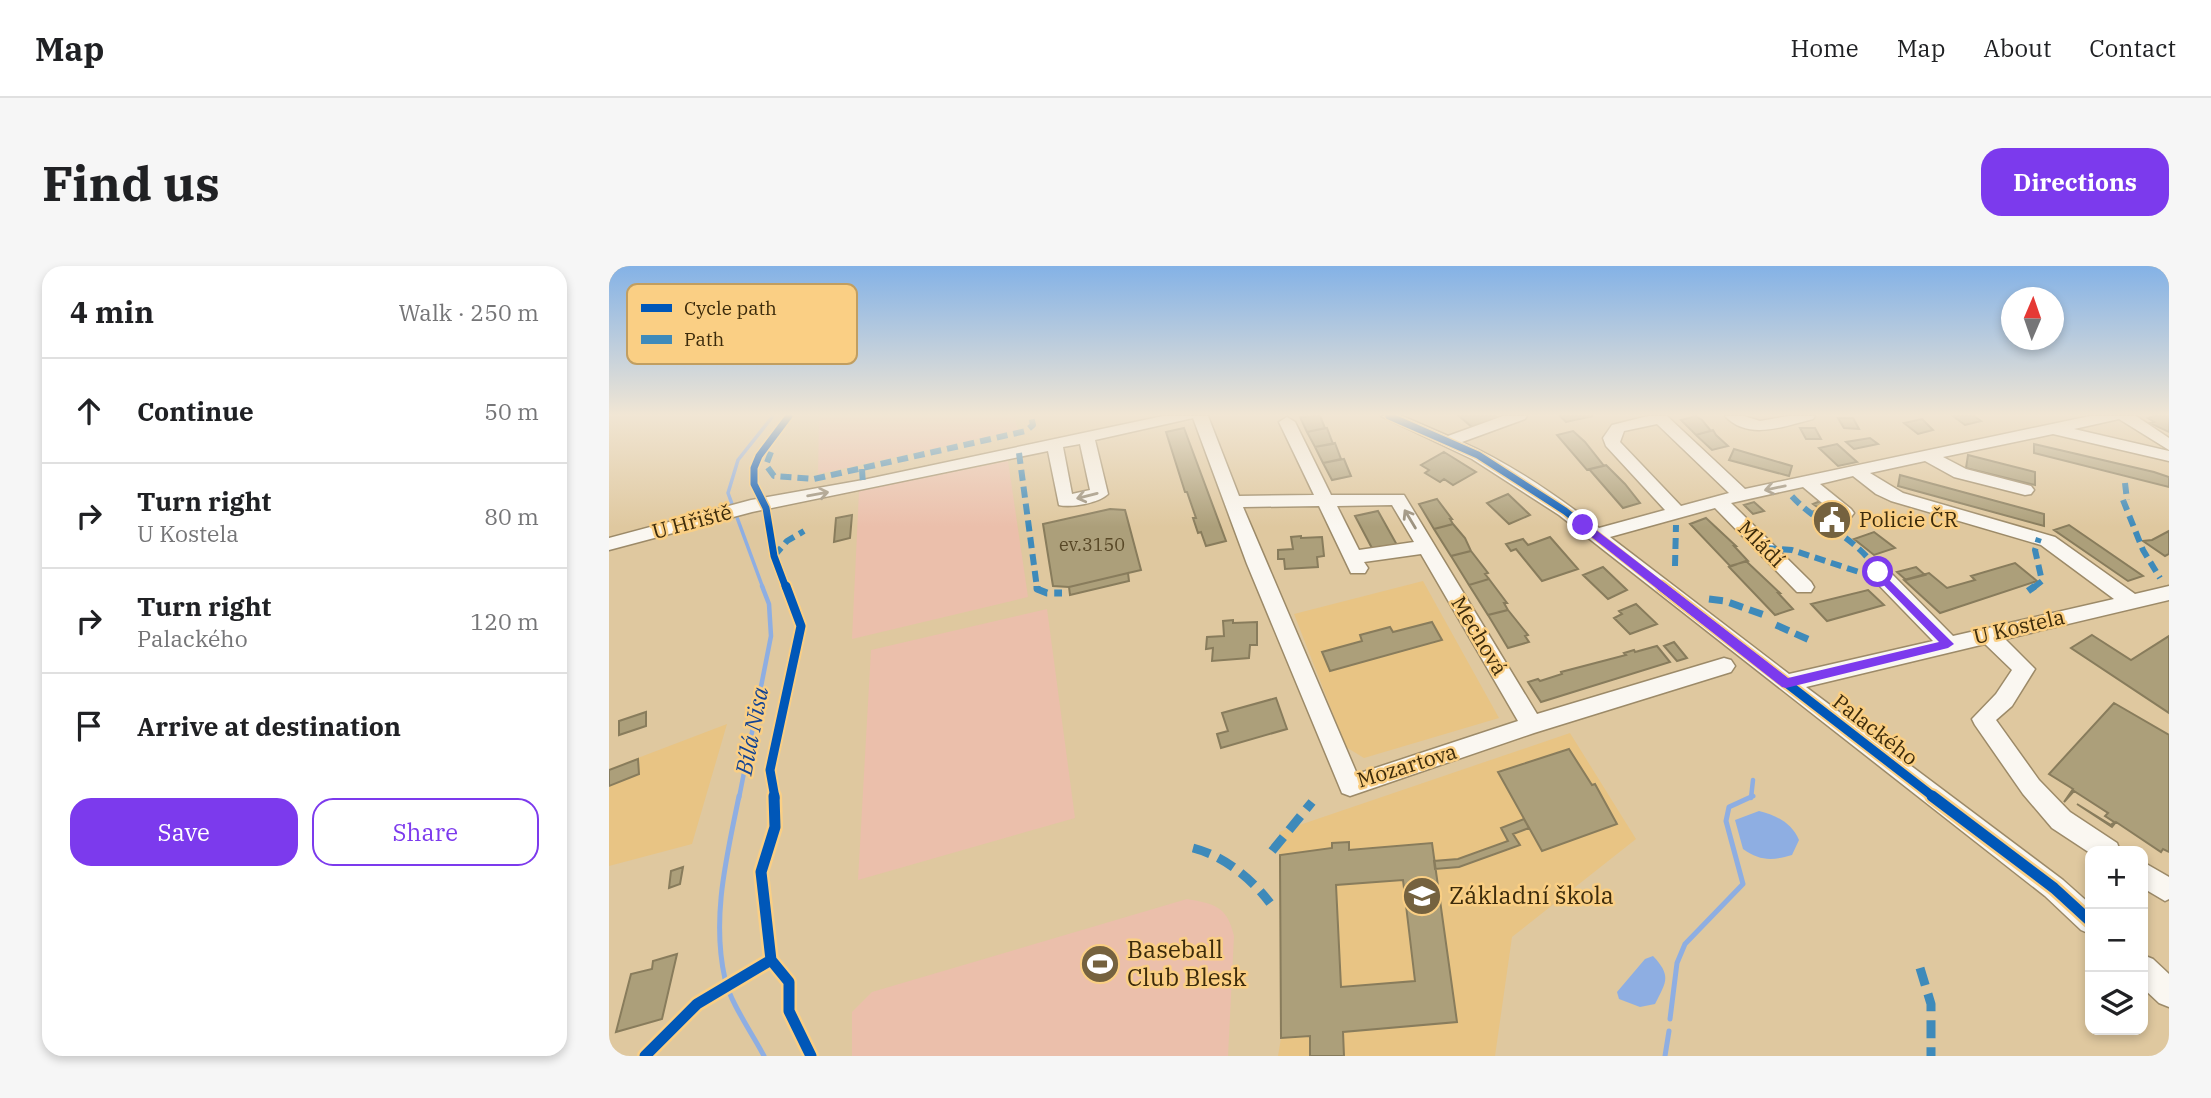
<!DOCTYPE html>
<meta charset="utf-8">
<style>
:root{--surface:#fff;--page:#f6f6f6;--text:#202124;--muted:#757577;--line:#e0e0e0;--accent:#7c3aed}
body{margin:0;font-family:"IBM Plex Serif",serif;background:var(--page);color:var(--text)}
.controls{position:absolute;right:21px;bottom:21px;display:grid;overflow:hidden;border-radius:14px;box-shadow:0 4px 10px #0003}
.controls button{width:63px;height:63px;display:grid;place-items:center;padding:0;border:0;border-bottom:2px solid var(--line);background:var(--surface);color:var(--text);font:35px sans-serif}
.compass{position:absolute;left:1392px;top:21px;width:63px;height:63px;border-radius:50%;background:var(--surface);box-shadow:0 4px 10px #0003;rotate:2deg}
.stop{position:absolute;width:21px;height:21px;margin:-16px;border:5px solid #7c3aed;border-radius:50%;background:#fff}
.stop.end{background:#7c3aed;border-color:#fff;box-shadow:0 2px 7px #0008}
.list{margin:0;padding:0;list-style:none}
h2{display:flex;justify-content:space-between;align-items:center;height:91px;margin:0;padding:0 28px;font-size:30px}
h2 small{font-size:23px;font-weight:400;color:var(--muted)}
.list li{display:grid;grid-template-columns:46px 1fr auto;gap:21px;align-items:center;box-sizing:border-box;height:105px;padding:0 28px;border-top:2px solid var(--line)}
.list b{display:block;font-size:26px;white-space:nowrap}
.list p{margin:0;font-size:23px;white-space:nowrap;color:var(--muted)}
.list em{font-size:23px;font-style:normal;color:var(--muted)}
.actions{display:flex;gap:14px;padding:21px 28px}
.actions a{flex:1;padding:16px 0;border:2px solid var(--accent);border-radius:21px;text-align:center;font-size:24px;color:var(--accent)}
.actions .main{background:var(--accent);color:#fff}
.icon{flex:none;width:38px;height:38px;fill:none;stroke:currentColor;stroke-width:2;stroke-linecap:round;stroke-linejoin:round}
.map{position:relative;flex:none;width:1560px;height:790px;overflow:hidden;border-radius:21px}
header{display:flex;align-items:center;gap:42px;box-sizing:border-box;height:98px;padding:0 35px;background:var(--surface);border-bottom:2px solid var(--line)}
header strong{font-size:33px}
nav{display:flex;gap:38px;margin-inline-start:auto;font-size:24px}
.intro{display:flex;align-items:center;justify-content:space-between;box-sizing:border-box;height:168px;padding:0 42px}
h1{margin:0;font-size:49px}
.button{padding:18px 32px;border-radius:21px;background:var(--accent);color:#fff;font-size:24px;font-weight:700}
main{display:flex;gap:42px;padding:0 42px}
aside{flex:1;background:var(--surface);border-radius:21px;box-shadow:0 4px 10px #0003}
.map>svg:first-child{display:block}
</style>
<header>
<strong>Map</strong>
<nav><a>Home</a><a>Map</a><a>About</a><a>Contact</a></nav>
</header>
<div class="intro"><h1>Find us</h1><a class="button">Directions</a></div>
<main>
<aside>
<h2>4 min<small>Walk · 250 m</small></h2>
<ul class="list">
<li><svg class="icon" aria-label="ahead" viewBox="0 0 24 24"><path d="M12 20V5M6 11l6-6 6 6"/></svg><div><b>Continue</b></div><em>50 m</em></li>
<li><svg class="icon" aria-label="right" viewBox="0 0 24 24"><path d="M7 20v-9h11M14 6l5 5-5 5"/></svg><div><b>Turn right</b><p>U Kostela</p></div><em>80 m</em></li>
<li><svg class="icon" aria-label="right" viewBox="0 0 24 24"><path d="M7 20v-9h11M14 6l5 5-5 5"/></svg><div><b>Turn right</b><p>Palackého</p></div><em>120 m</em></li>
<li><svg class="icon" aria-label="arrive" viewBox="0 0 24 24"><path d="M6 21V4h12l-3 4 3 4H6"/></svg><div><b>Arrive at destination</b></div></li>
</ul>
<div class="actions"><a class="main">Save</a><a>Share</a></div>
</aside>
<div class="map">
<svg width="1560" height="790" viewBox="0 0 1560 790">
<rect width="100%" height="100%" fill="#dfc89f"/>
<path fill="#e8c484" d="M814 315 890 452 755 492 737 481 685 348Z
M118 458 83 578 0 600V503Z
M961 467 1027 573 903 671 886 790H669L672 772 670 566Z"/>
<path fill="#ebbfab" d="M210 150H405L409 164 209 208Z
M399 195 419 331 243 373 250 225Z
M438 343 466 552 249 614 262 384Z
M578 633C606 638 618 640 625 670L619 790H243V746L263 726Z"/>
<path fill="#8eaee2" d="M1150 545C1167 549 1183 557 1190 574L1183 589C1163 595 1151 595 1134 583L1126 554Z
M1044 690C1063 710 1057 716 1046 738L1031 741 1010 733 1008 726 1036 693Z"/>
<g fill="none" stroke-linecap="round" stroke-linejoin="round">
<path stroke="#8eaee2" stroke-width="3.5" d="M154 322 119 227 129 194 164 150"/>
<path stroke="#8eaee2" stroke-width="4.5" d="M130 532 162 370 160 338 153 320
M1142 532 1144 514"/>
<path stroke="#8eaee2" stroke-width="5" d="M130 530C118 590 102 651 116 713 120 734 144 769 155 790
M1061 753 1068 697 1076 678 1134 618 1117 555 1120 541 1144 530
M1056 790 1060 765"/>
</g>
<path fill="#ac9f7a" stroke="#887c5c" stroke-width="2" fill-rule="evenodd" d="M711 150 716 162 698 166 691 151Z
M850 150H887L890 153 864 162Z
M951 150H984L957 156Z
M1087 150 1093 154 1102 165 1087 169 1072 154Z
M1344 150H1365L1372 155 1356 159Z
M1545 150H1560V166L1541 157 1545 156 1539 152Z
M1229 152H1244L1250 163 1235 162Z
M1313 153 1324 164 1309 168 1295 157Z
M575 162 617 275 597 280 592 266 589 267 584 252H587L578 226H576L557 166Z
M718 162 724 178 706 181 698 166Z
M1191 162H1206L1212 173H1197Z
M1104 164 1107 169 1119 180 1103 184 1087 169Z
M964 165 976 176 995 200 978 204 948 169Z
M1261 172 1269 178 1245 183 1237 176Z
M726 177 732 193 714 197 706 181Z
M1228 178 1248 196 1229 200 1210 182Z
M1425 178 1545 206 1560 211V221L1425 187Z
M1125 183 1183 200 1180 210 1120 194Z
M835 186 867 206 844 219 835 213 831 216 816 207 820 204 812 199Z
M1359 189 1426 206V219L1357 202Z
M735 193 742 210 723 214 714 197Z
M997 199 1016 218 1031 237 1014 242 980 203Z
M1291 209 1435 248V260L1289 220Z
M899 228 921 249 900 258 878 237Z
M828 233 843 253H841L844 258 825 263 810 238Z
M1214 234 1235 251 1219 256 1205 245 1211 243 1204 238Z
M1145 236 1155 245 1144 248 1135 239Z
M501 243 516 244 532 304 460 321 444 320 434 258Z
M769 245 788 279 764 284 746 250Z
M243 249 241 272 225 276 227 252Z
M1097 252 1127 280H1125L1139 295 1121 300 1081 258Z
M844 258 856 272 862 285 842 290 825 263Z
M1460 259 1534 310 1519 315 1445 264Z
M1560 265V288L1556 290 1534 275 1543 274Z
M1265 266 1286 282 1265 289 1245 273Z
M692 270V272L713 271 715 290 708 291 709 301 676 303 675 293H669V284L684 283 682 271Z
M941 271 969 303 933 315 907 283 902 285 897 278 914 273 919 279Z
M862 285 879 307 876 308 880 313 860 319 842 290Z
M1137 295 1171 327H1169L1184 343 1166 349 1120 301Z
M1406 297 1428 315 1331 347 1295 314 1320 307 1338 322 1366 314 1362 310Z
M994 301 1018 324 999 333 974 309Z
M1307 301 1316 309 1297 314 1288 306Z
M519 307 520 315 461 329 460 321Z
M880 313 898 337H895L899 344 879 349 860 319Z
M1259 324 1275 339 1218 355 1202 338Z
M1027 338 1048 358 1021 368 1005 352 1013 348 1010 345Z
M899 344 919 369 916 370 920 376 899 382 879 349Z
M624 354V357L648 356V379H641L640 392 603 395 604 382 597 383 598 371 615 370 614 355Z
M823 356 833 374 721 405 713 386 753 375 751 369 781 361 784 366Z
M1483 369 1522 394 1560 370V447L1462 382Z
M1065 376 1078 392 1068 395 1055 380Z
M1048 380 1061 396 932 436 919 416 929 413 931 415 953 408 952 406 1017 389 1015 387 1025 384 1026 386Z
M667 432 678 463 612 482 608 468 619 465 613 447Z
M1505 437 1560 469V586L1554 583 1552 586 1507 556 1503 561 1468 538 1502 559 1505 556 1496 550 1499 547 1465 525 1455 536 1464 523 1440 508Z
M37 446V460L10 469V455Z
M960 483 983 519 986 518 1008 558 933 585 889 506Z
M29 493 30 508 0 520V504Z
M915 553 920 562 904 568 911 579 850 601 826 603 825 595 849 593 899 575 892 562Z
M740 576V584L823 577 848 756 734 766 735 790H701V770L672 772 671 589 723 582V577ZM794 614 806 715 732 721 727 619Z
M74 601 71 618 60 622 62 605Z
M68 688 53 753 7 766 22 708 43 703 44 695Z"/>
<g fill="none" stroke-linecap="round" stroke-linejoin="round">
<g stroke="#9c8a68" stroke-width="3">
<path id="minor" d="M554 150H599L630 230 705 229 670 156 678 151 686 156 722 229H795L928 448 1115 392 1122 394 1126 400 1122 406 925 467 741 530 733 527 638 298 584 152 486 174 499 228C490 237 462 242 450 239L439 185 143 246 0 284V272L142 234 254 214ZM471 178 481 224 463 228 454 181ZM783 239 805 276 750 284 728 240ZM710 240 742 307H756L759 302 755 296 812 288 909 455 748 508 634 241Z
M772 150H793L839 170 894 150H918L916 153 853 176C901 197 948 230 990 262L1056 244 997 180 994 172 1003 159 1039 150H1058L1136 223 1481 150H1527L1560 172V184L1510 153 1465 163 1560 185V195L1444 168 1334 191 1357 203 1422 220 1425 224 1422 228 1416 229 1345 211 1316 195 1261 207 1294 227 1446 271 1526 328 1560 320V334L1396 373 1426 403 1403 440 1387 454 1430 514 1461 546 1508 577 1511 585 1481 587 1443 562 1414 528 1366 459 1363 453 1387 428 1403 404 1376 378 1197 421 1454 614 1481 638V668L1472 664 1436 630 950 249 863 193ZM1048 158 1120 227 1072 240 1011 176 1015 165ZM1244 210 1267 228 1282 235 1432 279 1505 333 1344 370 1276 301H1262L1259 306 1262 311 1324 375 1180 408 1001 271 1106 242 1188 326H1202L1205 321 1202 316 1122 237 1194 221 1230 251H1242L1245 247 1242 243 1211 218Z
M1116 150H1135L1151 155 1179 150H1206L1204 153C1176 160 1139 175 1116 150Z
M1534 596 1560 611V633L1556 635 1534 622Z
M1534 689 1544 693 1560 708V741L1550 737 1534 722Z"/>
</g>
<use href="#minor" fill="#faf7f1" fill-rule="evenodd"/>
<path stroke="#3e8aba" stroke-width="6" stroke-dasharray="11 6" stroke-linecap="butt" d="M162 186 157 199 165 210 205 213 417 165 424 159 422 150
M410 187 428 322
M253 203 254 219
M1516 217 1518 234
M1514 234 1534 284 1551 312
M1156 282 1183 284 1250 306H1269C1248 270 1206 258 1180 227
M165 290 178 275 195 265
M1066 300 1067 259
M1424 322 1433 315 1426 284 1430 272"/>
<path stroke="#3e8aba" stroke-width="7" stroke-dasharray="14 7" stroke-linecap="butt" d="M428 320V323L438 327H453
M1419 325 1426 320
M1100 333 1116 335 1158 350
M1167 359 1205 376"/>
<path stroke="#3e8aba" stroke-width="9" stroke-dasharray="18 9" stroke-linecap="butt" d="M584 582C615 590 642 612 661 637
M663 585 703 536
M1311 702 1322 738V790"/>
<g stroke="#facf84" stroke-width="10">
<path id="cycleway-far2" d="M780 150 869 189 956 245 1054 322
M177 322 165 290 157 242 145 218V202L150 190 180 150"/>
</g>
<g stroke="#facf84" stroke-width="13">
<path id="cycleway-far1" d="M1052 320 1326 532
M166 532 161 504 192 360 177 320"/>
</g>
<g stroke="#facf84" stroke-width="16">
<path id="cycleway" d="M165 530 166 561 152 606 162 694 180 716V745L202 790
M1323 530 1445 622 1481 655
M36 790 88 738 162 694"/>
</g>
<use href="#cycleway-far2" stroke="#0057b8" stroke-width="7"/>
<use href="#cycleway-far1" stroke="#0057b8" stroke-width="9"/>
<use href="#cycleway" stroke="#0057b8" stroke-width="11"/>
</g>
<defs><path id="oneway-shaft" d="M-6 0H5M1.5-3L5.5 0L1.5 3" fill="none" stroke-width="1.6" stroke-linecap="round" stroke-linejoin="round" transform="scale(1.75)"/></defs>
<g stroke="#9b917e">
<use href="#oneway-shaft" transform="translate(1166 222) rotate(168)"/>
<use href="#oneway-shaft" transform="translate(209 228) rotate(-10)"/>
<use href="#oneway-shaft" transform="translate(478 230) rotate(166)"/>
<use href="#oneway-shaft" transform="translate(801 253) rotate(-121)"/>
</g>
<linearGradient id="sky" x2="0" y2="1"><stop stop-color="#84b2e6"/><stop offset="0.57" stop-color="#f1e6d4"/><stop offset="1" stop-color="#f1e6d4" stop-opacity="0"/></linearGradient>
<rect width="1560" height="261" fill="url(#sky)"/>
<path fill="#7c3aed" d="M971 257H978L1179 412 1330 376 1265 309V304L1269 303 1345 378 1339 382 1177 422 1173 421 971 262Z"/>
<defs>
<g id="civic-disc" transform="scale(2.0125)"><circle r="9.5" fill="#75623f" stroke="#facf84"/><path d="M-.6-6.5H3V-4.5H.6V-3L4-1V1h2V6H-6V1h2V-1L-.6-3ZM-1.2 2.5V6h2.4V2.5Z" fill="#fff"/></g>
<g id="school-disc" transform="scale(2.0125)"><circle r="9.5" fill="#75623f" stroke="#facf84"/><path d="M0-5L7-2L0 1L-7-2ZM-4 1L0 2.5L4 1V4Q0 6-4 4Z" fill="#fff"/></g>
<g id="stadium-disc" transform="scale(2.0125)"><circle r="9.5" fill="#75623f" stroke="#facf84"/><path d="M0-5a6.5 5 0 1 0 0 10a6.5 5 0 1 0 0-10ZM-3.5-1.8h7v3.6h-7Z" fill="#fff"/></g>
</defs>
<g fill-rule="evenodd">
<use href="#civic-disc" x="1223" y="254"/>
<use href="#school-disc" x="813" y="630"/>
<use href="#stadium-disc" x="491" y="698"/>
</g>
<g text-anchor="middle" stroke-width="5" stroke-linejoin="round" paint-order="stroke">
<g font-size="18" fill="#584827">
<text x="483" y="285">ev.3150</text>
</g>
<g font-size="21" fill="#3c2b0b" stroke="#facf84" text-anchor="start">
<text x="1250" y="261">Policie ČR</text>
</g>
<g font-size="21" fill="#3c2b0b" stroke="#facf84">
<text transform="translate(83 256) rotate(-15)" y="7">U Hřiště</text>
<text transform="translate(1152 278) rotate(45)" y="7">Mládí</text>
<text transform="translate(1410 361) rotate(-13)" y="7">U Kostela</text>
<text transform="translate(870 370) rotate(59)" y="7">Mechová</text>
<text transform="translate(1266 464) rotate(38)" y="7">Palackého</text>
<text transform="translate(798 500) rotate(-17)" y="7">Mozartova</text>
</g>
<g font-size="23" font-style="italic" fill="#134393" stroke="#facf84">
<text transform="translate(143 465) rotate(-79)" y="8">Bílá Nisa</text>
</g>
<g font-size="24" fill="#3c2b0b" stroke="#facf84" text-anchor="start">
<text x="840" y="638">Základní škola</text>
<text x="518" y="692">Baseball<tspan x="518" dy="28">Club Blesk</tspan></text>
</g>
</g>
<rect x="18" y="18" width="230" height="80" rx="10" fill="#facf84" stroke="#c19e60" stroke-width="2"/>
<rect x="32" y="38" width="31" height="8" fill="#0057b8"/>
<rect x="32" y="69" width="31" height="9" fill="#3e8aba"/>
<g font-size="19" fill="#3c2b0b">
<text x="75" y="49">Cycle path</text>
<text x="75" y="80">Path</text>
</g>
</svg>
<div class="controls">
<button>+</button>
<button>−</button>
<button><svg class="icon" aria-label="layers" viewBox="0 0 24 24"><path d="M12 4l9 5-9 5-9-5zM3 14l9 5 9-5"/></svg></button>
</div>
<svg class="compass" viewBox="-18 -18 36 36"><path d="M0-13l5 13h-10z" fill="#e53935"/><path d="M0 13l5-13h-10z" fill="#757577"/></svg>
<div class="stop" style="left:1269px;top:306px"></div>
<div class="stop end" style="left:974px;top:259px"></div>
</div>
</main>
